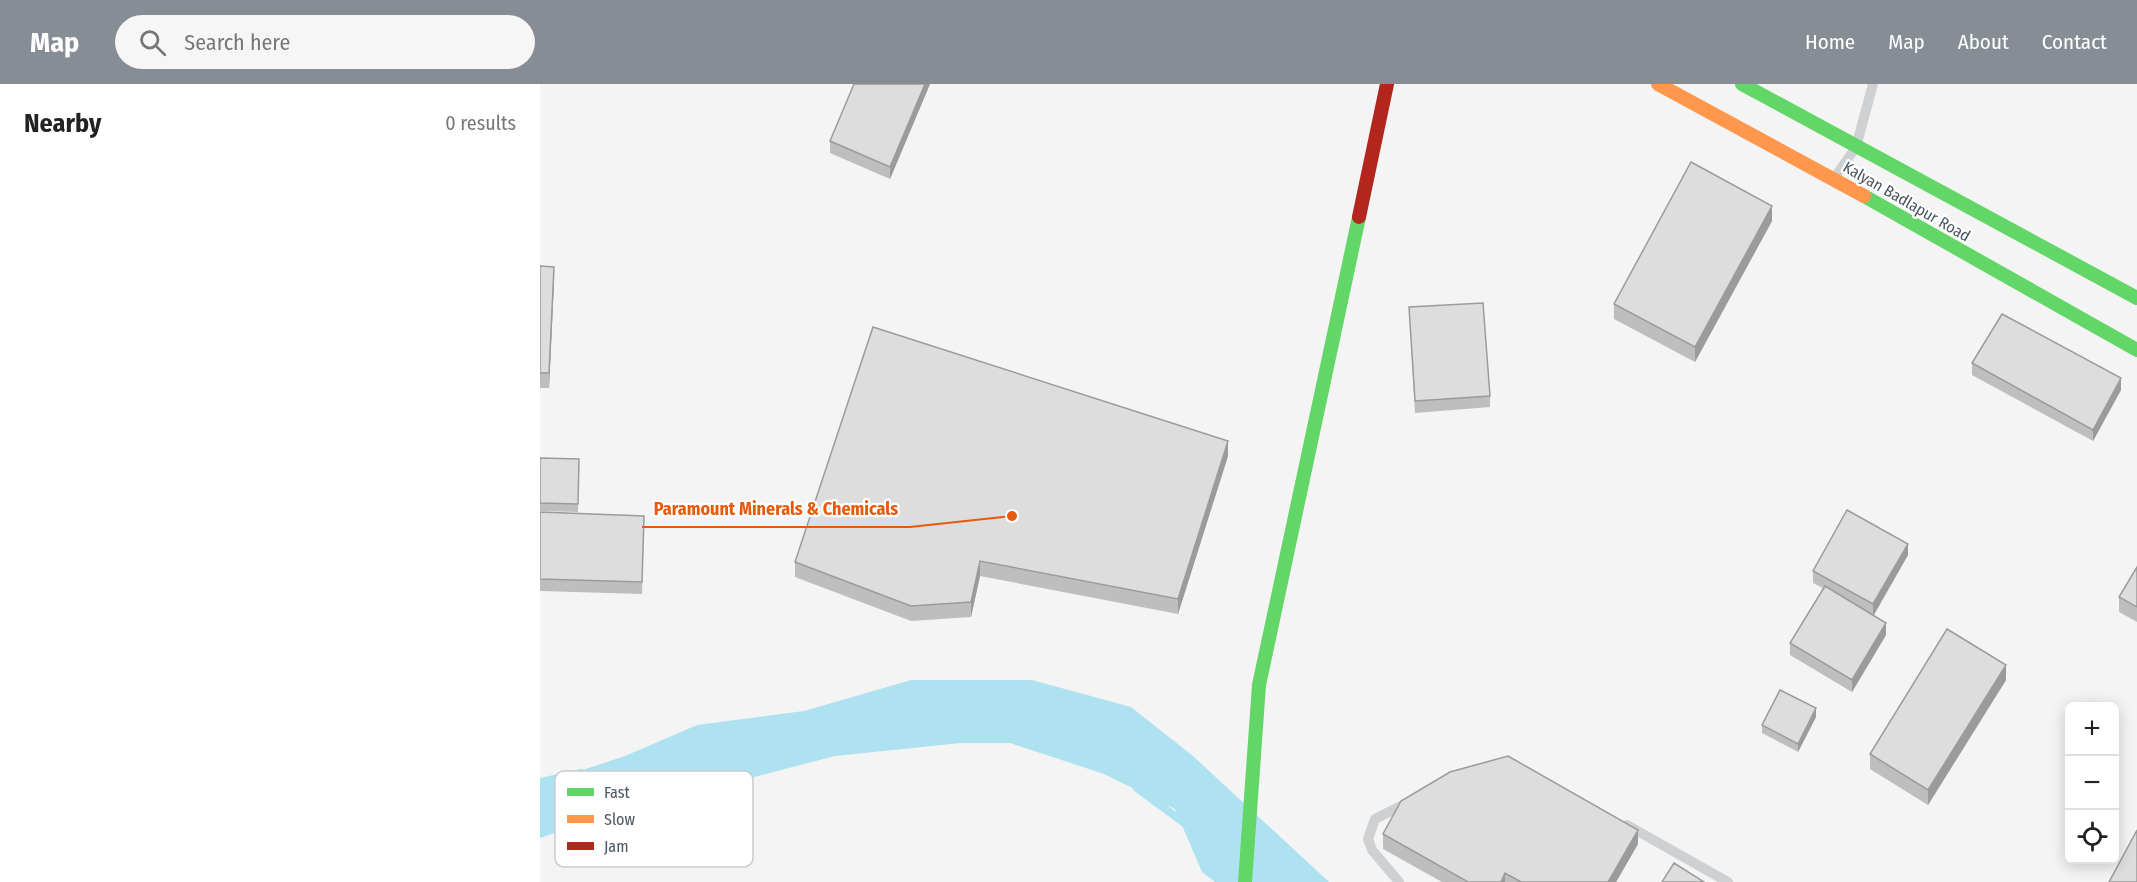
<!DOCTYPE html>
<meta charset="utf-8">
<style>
:root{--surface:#fff;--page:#f6f6f6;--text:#222;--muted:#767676;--line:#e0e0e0;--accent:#868d94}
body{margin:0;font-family:"Fira Sans Condensed",sans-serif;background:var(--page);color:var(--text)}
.controls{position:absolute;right:18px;bottom:18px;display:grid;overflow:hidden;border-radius:9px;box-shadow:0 3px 15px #0003}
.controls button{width:54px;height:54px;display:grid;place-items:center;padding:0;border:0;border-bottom:2px solid var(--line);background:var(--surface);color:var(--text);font:30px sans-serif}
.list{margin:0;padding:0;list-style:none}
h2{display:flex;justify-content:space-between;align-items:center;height:78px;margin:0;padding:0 24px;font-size:26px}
h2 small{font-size:20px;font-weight:400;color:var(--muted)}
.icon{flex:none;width:33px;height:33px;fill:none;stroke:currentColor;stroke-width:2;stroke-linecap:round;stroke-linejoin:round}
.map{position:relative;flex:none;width:1597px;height:798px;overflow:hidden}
header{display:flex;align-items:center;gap:36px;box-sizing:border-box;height:84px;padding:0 30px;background:var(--accent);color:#fff}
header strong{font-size:28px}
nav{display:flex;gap:33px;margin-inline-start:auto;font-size:21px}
.search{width:420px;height:54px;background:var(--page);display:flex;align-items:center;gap:15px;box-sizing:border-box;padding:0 21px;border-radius:33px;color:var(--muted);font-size:22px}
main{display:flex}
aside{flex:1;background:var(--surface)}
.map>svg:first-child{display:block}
</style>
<header>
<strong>Map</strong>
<div class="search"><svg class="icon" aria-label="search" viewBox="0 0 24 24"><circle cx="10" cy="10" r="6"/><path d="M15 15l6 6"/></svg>Search here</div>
<nav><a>Home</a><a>Map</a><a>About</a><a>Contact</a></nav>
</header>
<main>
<aside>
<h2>Nearby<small>0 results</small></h2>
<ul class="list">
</ul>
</aside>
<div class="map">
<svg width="1597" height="798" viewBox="0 0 1597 798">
<rect width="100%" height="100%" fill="#f4f4f4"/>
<path fill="#aee2f0" d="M371 596H492L591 623 653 672 789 798H675L662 788 635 725 564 690 470 659H421L295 672 71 730 0 754V700L85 672 157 641 264 627Z"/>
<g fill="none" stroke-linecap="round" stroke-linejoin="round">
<path stroke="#aee2f0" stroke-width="8" d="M0 698 41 689
M597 704 647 741"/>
<path stroke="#ced0d2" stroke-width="10" d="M1295 93 1316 63 1333 0
M1087 741 1188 798
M859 798 832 766 828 755 835 735 871 717"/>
<path stroke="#63d668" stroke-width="14" d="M1202 0 1597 214
M1324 112 1597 266
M705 798 719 601 819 133"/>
<path stroke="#ff974d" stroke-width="14" d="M1118 0 1324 112"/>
<path stroke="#b3261e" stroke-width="14" d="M819 133 847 0"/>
</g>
<path fill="#bebebf" d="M314 0H390L350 95 290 69V57Z
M1232 137 1155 278 1074 235V220Z
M0 182 14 198 9 304H0Z
M869 223 950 312V323L875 329Z
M1432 279 1581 306 1553 357 1432 291Z
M688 372 638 530 440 492 431 533 371 537 255 493V478Z
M0 374 39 375 38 428 0 427Z
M0 428 104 443 102 510 0 507Z
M1368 471 1334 531 1346 551 1312 608 1250 571V559L1283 504 1273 499V487Z
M1597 483V538L1579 528V513Z
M1466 596 1388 721 1330 685V670Z
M1276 633 1258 668 1222 649V641Z
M843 750 1098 760 1076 798H902L843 765Z"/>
<path fill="#9b9b9b" d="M385 0H390L350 95V83Z
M1232 122V137L1155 278V263Z
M14 183V198L9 304V289Z
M1581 294V306L1553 357V346Z
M688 357V372L638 530V515Z
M1368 460V471L1333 532V520Z
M440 477V492L431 533V518Z
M1346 539V551L1312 608V596Z
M1466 581V596L1388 721V706Z
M1276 624V633L1258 668V660Z
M1098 746V760L1076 798H1068Z
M965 789V798H961Z"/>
<path fill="#ddddde" stroke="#9b9b9b" stroke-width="1.5" d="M314 0H385L350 83 290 57Z
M1151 78 1232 122 1155 263 1074 220Z
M0 182 14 183 9 289H0Z
M943 219 950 312 875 317 869 223Z
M1462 230 1581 294 1553 346 1432 279Z
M333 243 688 357 638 515 440 477 431 518 371 522 255 478Z
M0 374 39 375 38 420 0 419Z
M1307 426 1368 460 1333 520 1273 487Z
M0 428 104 432 102 498 0 495Z
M1597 483V523L1579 513Z
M1285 502 1346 539 1312 596 1250 559Z
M1407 545 1466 581 1388 706 1330 670Z
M1240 606 1276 624 1258 660 1222 641Z
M968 672 1098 746 1068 798H981L965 789 961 798H928L843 750 861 717 910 688Z
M1597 746V798H1569Z
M1134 779 1164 798H1122Z"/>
<g text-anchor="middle" stroke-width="4.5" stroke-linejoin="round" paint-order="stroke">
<g font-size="16" fill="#4a5661" stroke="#fff">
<text transform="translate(1367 117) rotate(30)" y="6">Kalyan Badlapur Road</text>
</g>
</g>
<rect x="15" y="687" width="198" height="96" rx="9" fill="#fff" stroke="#c9ccd0" stroke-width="1.5"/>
<rect x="27" y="704" width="27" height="8" fill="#63d668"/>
<rect x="27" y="731" width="27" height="8" fill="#ff974d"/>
<rect x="27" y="758" width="27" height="8" fill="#b3261e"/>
<g font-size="16" fill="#4a5661">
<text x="64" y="714">Fast</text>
<text x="64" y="741">Slow</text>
<text x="64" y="768">Jam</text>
</g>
<path fill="none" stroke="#e8590c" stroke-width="2" d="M472 432L370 443H102"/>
<circle fill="#e8590c" stroke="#fff" stroke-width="2" cx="472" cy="432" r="6"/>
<g font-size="18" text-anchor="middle" font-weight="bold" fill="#e8590c" stroke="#fff" stroke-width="4.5" stroke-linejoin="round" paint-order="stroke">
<text x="236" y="431">Paramount Minerals &amp; Chemicals</text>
</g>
</svg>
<div class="controls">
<button>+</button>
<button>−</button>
<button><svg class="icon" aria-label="locate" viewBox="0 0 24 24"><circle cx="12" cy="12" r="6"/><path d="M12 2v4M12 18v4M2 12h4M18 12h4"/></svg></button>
</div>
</div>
</main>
